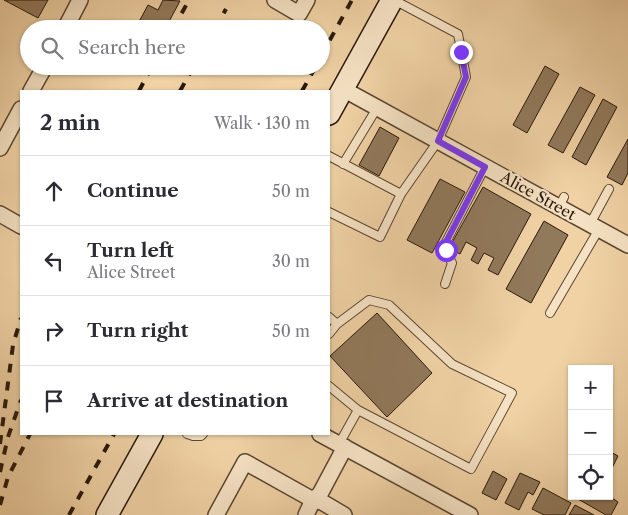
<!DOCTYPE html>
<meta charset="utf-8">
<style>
:root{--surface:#fff;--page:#f2f2f3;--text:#2b2b33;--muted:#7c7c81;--line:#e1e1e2}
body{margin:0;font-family:"Libre Caslon Text",serif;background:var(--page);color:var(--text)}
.controls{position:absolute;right:15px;bottom:15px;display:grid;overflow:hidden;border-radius:0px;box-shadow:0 1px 4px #0004}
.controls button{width:45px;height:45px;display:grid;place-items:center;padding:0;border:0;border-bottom:1px solid var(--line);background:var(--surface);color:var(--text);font:25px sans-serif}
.stop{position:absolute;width:15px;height:15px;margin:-11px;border:4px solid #7c3aed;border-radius:50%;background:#fff}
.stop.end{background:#7c3aed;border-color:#fff;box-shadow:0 1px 5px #0008}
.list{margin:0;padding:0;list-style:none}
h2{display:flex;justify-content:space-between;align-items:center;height:65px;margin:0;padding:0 20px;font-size:21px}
h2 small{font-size:16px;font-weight:400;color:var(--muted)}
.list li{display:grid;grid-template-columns:32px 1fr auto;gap:15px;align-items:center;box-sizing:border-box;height:70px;padding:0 20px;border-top:1px solid var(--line)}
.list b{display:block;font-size:19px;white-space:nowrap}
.list p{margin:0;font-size:16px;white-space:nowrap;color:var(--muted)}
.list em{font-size:16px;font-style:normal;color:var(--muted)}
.icon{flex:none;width:28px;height:28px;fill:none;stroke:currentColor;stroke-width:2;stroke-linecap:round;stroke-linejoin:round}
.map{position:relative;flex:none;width:628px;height:515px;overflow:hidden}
.search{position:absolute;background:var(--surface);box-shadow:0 1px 4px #0004;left:20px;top:20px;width:310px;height:55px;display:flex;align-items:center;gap:12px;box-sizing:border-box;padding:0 18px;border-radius:28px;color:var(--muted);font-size:19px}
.panel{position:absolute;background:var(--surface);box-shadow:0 1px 4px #0004;left:20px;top:90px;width:310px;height:345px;border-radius:0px}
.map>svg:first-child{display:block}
</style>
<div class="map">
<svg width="628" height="515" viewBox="0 0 628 515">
<rect width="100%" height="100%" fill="#f0d2a5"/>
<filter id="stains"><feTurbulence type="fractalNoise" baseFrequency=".004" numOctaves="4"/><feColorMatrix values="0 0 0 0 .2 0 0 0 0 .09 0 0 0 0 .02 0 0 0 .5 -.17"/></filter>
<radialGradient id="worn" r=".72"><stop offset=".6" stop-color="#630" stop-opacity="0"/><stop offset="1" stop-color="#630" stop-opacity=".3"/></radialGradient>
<path fill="#91795b" stroke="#2a180b" d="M4 0H48L38 18Z
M163 0 180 1 165 29H135L148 5 158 10Z
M127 66H144L140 75Z
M545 66 559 74 527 133 513 125Z
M580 87 595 95 563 153 548 145Z
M603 99 617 107 586 165 572 157Z
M380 127 399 138 379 176 359 165Z
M628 139V173L622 185 607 177Z
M440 179 465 192 432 253 407 240Z
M483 187 531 214 498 275 488 270 494 258 484 253 478 264 471 260 477 248 466 242 460 254 449 248Z
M544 221 568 235 531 303 506 289Z
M377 313 432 373 387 417 330 356Z
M609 451 618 456 611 470 609 469Z
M493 471 507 479 496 500 482 493Z
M520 473 540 482 533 495 528 492 519 510 505 503Z
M543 488 571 503 565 515H544L532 509Z
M580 496H609L618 502 611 515H606L578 499Z
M575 505 594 515H569Z"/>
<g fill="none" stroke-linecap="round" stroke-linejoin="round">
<g stroke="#5c4632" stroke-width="10">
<path id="lane" d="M329 156 401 194 438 141 466 77 458 34 394 0
M343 164 377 108
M559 207 564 197
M329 212 380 237 401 194
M590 224 609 189
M445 284 452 263 445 250 446 242 485 167
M550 313 599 229
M329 317 337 324
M329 334 337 324 369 300 389 305 452 364 512 393 471 469 358 410 329 386
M187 434 193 436H201L203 434
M339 444 358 410"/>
</g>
<g stroke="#5c4632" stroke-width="18">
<path id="street" d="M275 0 299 14 307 0
M65 29 80 0
M343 89 628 245
M31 91 45 66
M0 148 21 109
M0 214 21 226
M320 434 470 515
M216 515 245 462 313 500 322 502 344 515
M306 515 313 500 320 494 345 447"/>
</g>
<g stroke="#2a180b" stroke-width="24">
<path id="secondary" d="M329 114 392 0
M107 515 152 434"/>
</g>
<use href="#lane" stroke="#f5e2c4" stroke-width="8"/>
<use href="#street" stroke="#f5e2c4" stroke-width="15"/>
<use href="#secondary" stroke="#f5e2c4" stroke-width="21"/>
<path stroke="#2a180b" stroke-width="4" stroke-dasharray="9 9" stroke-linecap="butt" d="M173 29 189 0
M215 29 226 9
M321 56 352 0
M139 91 152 66
M180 91 194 66
M302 91 316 66
M0 444 13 345 21 318
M0 472 8 437 21 400
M0 505 8 477 30 434
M69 515 114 434"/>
</g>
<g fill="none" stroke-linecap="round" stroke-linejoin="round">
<path stroke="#7c3aed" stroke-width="6" d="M446 250V242L485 167 438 141 466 77 461 52"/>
</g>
<g text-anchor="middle" stroke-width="4.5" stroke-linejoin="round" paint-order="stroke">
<g font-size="15" fill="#2a180b" stroke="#f5e2c4">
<text transform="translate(538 196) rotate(29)" y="5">Alice Street</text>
</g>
</g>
<rect width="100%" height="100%" filter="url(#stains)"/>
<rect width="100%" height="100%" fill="url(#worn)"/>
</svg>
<div class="controls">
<button>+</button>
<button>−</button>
<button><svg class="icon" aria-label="locate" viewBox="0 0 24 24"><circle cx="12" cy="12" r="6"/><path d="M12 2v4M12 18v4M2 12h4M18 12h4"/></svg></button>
</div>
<div class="stop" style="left:446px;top:250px"></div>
<div class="stop end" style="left:461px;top:52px"></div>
<div class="search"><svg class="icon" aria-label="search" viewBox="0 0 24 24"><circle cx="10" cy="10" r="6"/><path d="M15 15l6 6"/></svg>Search here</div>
<section class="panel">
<h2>2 min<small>Walk · 130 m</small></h2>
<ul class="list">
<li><svg class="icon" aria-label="ahead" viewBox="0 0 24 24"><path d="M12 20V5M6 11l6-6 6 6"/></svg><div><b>Continue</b></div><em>50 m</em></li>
<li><svg class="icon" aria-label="left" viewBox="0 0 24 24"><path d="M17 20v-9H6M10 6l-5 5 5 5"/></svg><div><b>Turn left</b><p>Alice Street</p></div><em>30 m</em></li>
<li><svg class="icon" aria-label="right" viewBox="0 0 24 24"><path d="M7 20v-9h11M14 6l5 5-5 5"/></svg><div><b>Turn right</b></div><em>50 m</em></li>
<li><svg class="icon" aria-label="arrive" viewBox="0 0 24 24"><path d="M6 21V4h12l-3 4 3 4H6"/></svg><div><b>Arrive at destination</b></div></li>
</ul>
</section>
</div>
